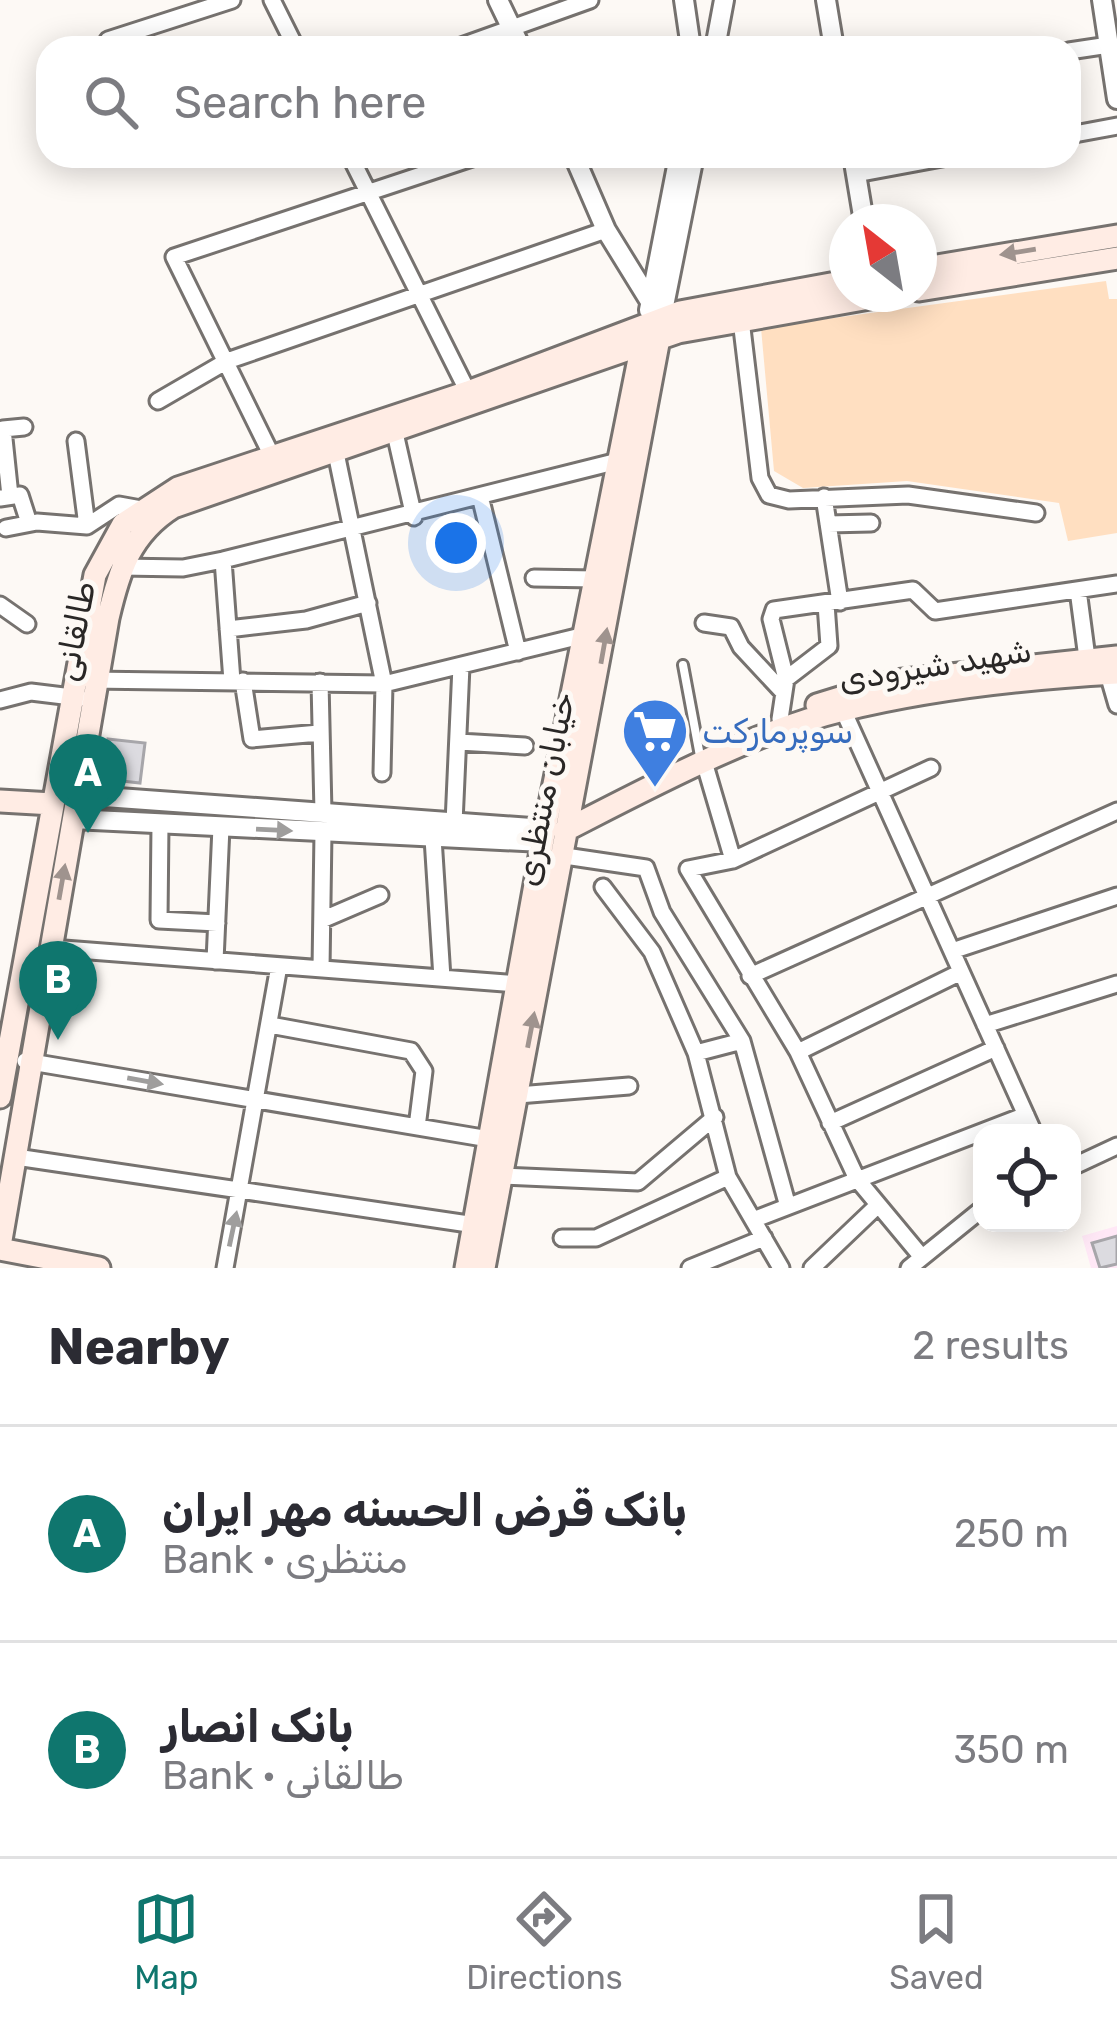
<!DOCTYPE html>
<meta charset="utf-8">
<style>
:root{--surface:#fff;--page:#f2f2f3;--text:#2b2b33;--muted:#7c7c81;--line:#e1e1e2;--accent:#0f766e}
body{margin:0;font-family:Rubik,Cairo,sans-serif;background:var(--page);color:var(--text)}
.controls{position:absolute;right:36px;bottom:36px;display:grid;overflow:hidden;border-radius:24px;box-shadow:0 6px 30px #0003}
.controls button{width:108px;height:108px;display:grid;place-items:center;padding:0;border:0;border-bottom:3px solid var(--line);background:var(--surface);color:var(--text);font:60px sans-serif}
.compass{position:absolute;left:829px;top:204px;width:108px;height:108px;border-radius:50%;background:var(--surface);box-shadow:0 6px 30px #0003;rotate:329deg}
.you{position:absolute;left:456px;top:543px;width:42px;height:42px;margin:-30px;border:9px solid #fff;border-radius:50%;background:#1a73e8;box-shadow:0 0 0 18px #1a73e833}
.badge{display:grid;place-items:center;width:78px;height:78px;border-radius:50%;background:var(--accent);color:#fff;font-size:39px;font-weight:700}
.pin{position:absolute;translate:-50% -99px;filter:drop-shadow(0 3px 6px #0008)}
.pin::after{content:'';position:absolute;top:63px;width:42px;height:36px;background:inherit;clip-path:polygon(0 0,100% 0,50% 100%)}
.list{margin:0;padding:0;list-style:none}
h2{display:flex;justify-content:space-between;align-items:center;height:156px;margin:0;padding:0 48px;font-size:51px}
h2 small{font-size:39px;font-weight:400;color:var(--muted)}
.list li{display:grid;grid-template-columns:78px 1fr auto;gap:36px;align-items:center;box-sizing:border-box;height:216px;padding:0 48px;border-top:3px solid var(--line)}
.list b{display:block;font-size:45px;white-space:nowrap}
.list p{margin:0;font-size:39px;white-space:nowrap;color:var(--muted)}
.list em{font-size:39px;font-style:normal;color:var(--muted)}
.icon{flex:none;width:66px;height:66px;fill:none;stroke:currentColor;stroke-width:2;stroke-linecap:round;stroke-linejoin:round}
.map{position:relative;flex:none;width:1117px;height:1268px;overflow:hidden}
.search{position:absolute;background:var(--surface);box-shadow:0 6px 30px #0003;left:36px;right:36px;top:36px;height:132px;display:flex;align-items:center;gap:30px;box-sizing:border-box;padding:0 42px;border-radius:36px;color:var(--muted);font-size:45px}
.sheet{height:588px;background:var(--surface)}
nav{display:flex;justify-content:space-around;align-items:center;box-sizing:border-box;height:168px;border-top:3px solid var(--line);background:var(--surface);font-size:33px;color:var(--muted)}
nav a{display:grid;justify-items:center;gap:6px}
nav .on{color:var(--accent)}
.map>svg:first-child{display:block}
</style>
<div class="map">
<svg width="1117" height="1268" viewBox="0 0 1117 1268">
<rect width="100%" height="100%" fill="#fdf9f5"/>
<path fill="#ffe8f6" d="M1117 1226V1268H1091L1082 1236Z"/>
<path fill="#ffdfc1" d="M1106 281 1109 299H1117V533L1068 541 1059 503 907 481 803 488 774 471 761 328Z"/>
<path fill="#dcdbe0" stroke="#a7a6aa" stroke-width="3" d="M108 739 145 743 140 783 104 779Z
M1117 1236V1264L1100 1268 1092 1243Z"/>
<g fill="none" stroke-linecap="round" stroke-linejoin="round">
<g stroke="#76726f" stroke-width="14">
<path id="service" d="M683 665 700 756"/>
</g>
<g stroke="#76726f" stroke-width="21">
<path id="minor" d="M272 0 296 48
M108 40 232 0
M456 48 590 0
M1069 51 1109 45
M1069 135 1117 126
M350 156 468 392
M856 174 953 156
M741 320 760 478 769 495 789 500 908 495 1036 513
M158 401 227 361 606 230
M395 433 414 517
M76 441 87 526
M336 453 384 684 382 773
M272 456 174 257 478 156
M10 496 3 429 24 427
M824 497 840 602
M0 498 20 495 29 523
M481 500 518 652
M828 524 871 523
M6 528 37 522 87 526 119 505 141 509
M223 560 232 681
M121 567 183 568 223 560 618 461
M534 578 596 579
M1078 590 1087 658
M0 605 27 624
M704 623 731 627 741 647 782 691
M228 629 306 620 368 603
M1108 674 1117 705
M786 679 771 619 774 610 913 590 935 611 1117 584
M90 680 384 684 585 635
M243 681 252 739 319 733
M320 682 323 812
M0 700 31 692 80 698
M843 710 1034 1133
M780 719 786 679 829 646 826 604
M459 742 525 746
M705 765 733 860
M454 823 461 666
M160 824 159 920 217 923
M433 838 442 978
M565 856 646 868 662 912 742 1041 787 1203
M603 887 652 952 696 1053 728 1177 781 1268
M324 919 380 895
M51 948 518 984
M952 951 1117 896
M215 961 221 827
M321 969 323 832
M750 976 1117 811
M270 1025 411 1051 424 1071 417 1127
M985 1025 1117 984
M798 1052 961 972
M696 1053 742 1041
M25 1061 489 1139
M518 1095 629 1086
M830 1123 996 1048
M16 1157 482 1226
M1072 1167 1117 1146
M502 1176 638 1182 715 1117
M753 1220 1026 1115
M562 1238H596L728 1177
M921 1256 857 1179 798 1052 688 869 733 860 931 768
M225 1268 279 966
M690 1268 764 1238
M812 1268 877 1206
M909 1268 982 1209"/>
</g>
<g stroke="#76726f" stroke-width="24">
<path id="tertiary" d="M498 0 521 48
M684 0 691 48
M826 0 834 48
M1102 0 1117 99
M715 48 724 0
M574 156 606 230 651 303 665 305
M853 156 864 222
M649 310 679 156
M662 316 694 156
M77 795 545 829
M73 819 543 842"/>
</g>
<g stroke="#76726f" stroke-width="27">
<path id="secondary" d="M919 269 1117 236
M919 290 1117 258
M817 705 895 681 1117 657
M0 801 53 804
M564 831C648 788 752 732 843 710 932 688 1026 678 1117 673
M0 1097 95 575 123 524 178 488 468 392 680 312 847 281
M0 1246 108 618C119 571 130 534 173 507L678 332 892 294
M0 1249 99 1268
M466 1268 545 829 643 339
M484 1268 660 333"/>
</g>
<use href="#service" stroke="#fff" stroke-width="8"/>
<use href="#minor" stroke="#fff" stroke-width="15"/>
<use href="#tertiary" stroke="#fff" stroke-width="18"/>
<use href="#secondary" stroke="#ffece4" stroke-width="21"/>
</g>
<defs><path id="oneway-solid" d="M-6-.8H1V-3.2L6.5 0L1 3.2V.8H-6Z" transform="scale(3)"/></defs>
<g fill="#9f938e">
<use href="#oneway-solid" transform="translate(1018 252) rotate(171)"/>
<use href="#oneway-solid" transform="translate(604 646) rotate(-80)"/>
<use href="#oneway-solid" transform="translate(62 882) rotate(-80)"/>
<use href="#oneway-solid" transform="translate(531 1030) rotate(-79)"/>
</g>
<g fill="#9f9e9d">
<use href="#oneway-solid" transform="translate(274 830) rotate(3)"/>
<use href="#oneway-solid" transform="translate(145 1081) rotate(10)"/>
<use href="#oneway-solid" transform="translate(233 1229) rotate(-78)"/>
</g>
<defs>
<g id="supermarket-pin" transform="scale(3.45)"><path d="M0 17L-7.5 6A9.5 9.5 0 1 1 7.5 6Z" fill="#3f7fe0" stroke="#fdf9f5"/><path d="M-6-5.5h2.5l.6 2H6L4.5 2H-2.5L-4.4-4H-6ZM-1.5 3.2a1.3 1.3 0 1 0 .1 0ZM3 3.2a1.3 1.3 0 1 0 .1 0Z" fill="#fff"/></g>
</defs>
<g fill-rule="evenodd">
<use href="#supermarket-pin" x="655" y="731"/>
</g>
<g text-anchor="middle" stroke-width="10" stroke-linejoin="round" paint-order="stroke">
<g font-size="33" fill="#292726" stroke="#fdf9f5">
<text transform="translate(74 631) rotate(-79)" y="12">طالقانی</text>
<text transform="translate(935 664) rotate(-9)" y="12">شهید شیرودی</text>
<text transform="translate(544 789) rotate(-79)" y="12">خیابان منتظری</text>
</g>
<g font-size="33" fill="#366cbe" stroke="#fdf9f5" text-anchor="start">
<text x="702" y="743">سوپرمارکت</text>
</g>
</g>
</svg>
<div class="controls">
<button><svg class="icon" aria-label="locate" viewBox="0 0 24 24"><circle cx="12" cy="12" r="6"/><path d="M12 2v4M12 18v4M2 12h4M18 12h4"/></svg></button>
</div>
<svg class="compass" viewBox="-18 -18 36 36"><path d="M0-13l5 13h-10z" fill="#e53935"/><path d="M0 13l5-13h-10z" fill="#7c7c81"/></svg>
<div class="you"></div>
<div class="pin badge" style="left:88px;top:833px">A</div>
<div class="pin badge" style="left:58px;top:1040px">B</div>
<div class="search"><svg class="icon" aria-label="search" viewBox="0 0 24 24"><circle cx="10" cy="10" r="6"/><path d="M15 15l6 6"/></svg>Search here</div>
</div>
<section class="sheet">
<h2>Nearby<small>2 results</small></h2>
<ul class="list">
<li><span class="badge">A</span><div><b>بانک قرض الحسنه مهر ایران</b><p>Bank · منتظری</p></div><em>250 m</em></li>
<li><span class="badge">B</span><div><b>بانک انصار</b><p>Bank · طالقانی</p></div><em>350 m</em></li>
</ul>
</section>
<nav>
<a class="on"><svg class="icon" aria-label="map" viewBox="0 0 24 24"><path d="M3 6l6-2 6 2 6-2v14l-6 2-6-2-6 2zM9 4v14M15 6v14"/></svg>Map</a>
<a><svg class="icon" aria-label="directions" viewBox="0 0 24 24"><path d="M12 3l9 9-9 9-9-9zM9 14v-3h6M13 9l2 2-2 2"/></svg>Directions</a>
<a><svg class="icon" aria-label="saved" viewBox="0 0 24 24"><path d="M7 4h10v16l-5-4-5 4z"/></svg>Saved</a>
</nav>
